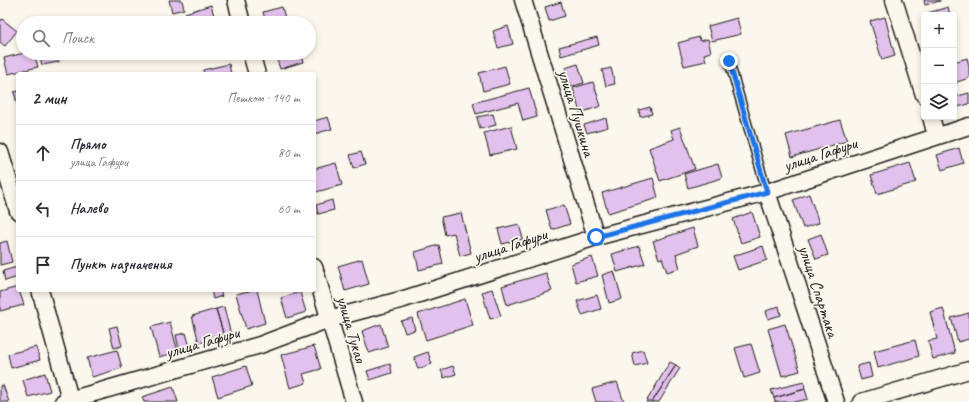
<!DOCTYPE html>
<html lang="ru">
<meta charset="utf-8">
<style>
:root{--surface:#fff;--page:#f2f2f3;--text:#2b2b33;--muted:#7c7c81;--line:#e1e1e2}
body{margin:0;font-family:Caveat,sans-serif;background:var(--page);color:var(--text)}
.controls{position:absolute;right:12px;top:12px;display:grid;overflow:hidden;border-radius:4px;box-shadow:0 2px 6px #0003}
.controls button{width:36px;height:36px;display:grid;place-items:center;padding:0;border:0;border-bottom:1px solid var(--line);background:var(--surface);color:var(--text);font:20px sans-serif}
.stop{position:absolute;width:12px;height:12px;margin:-9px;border:3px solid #1a73e8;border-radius:50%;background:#fff}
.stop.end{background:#1a73e8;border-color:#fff;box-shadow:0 1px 4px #0008}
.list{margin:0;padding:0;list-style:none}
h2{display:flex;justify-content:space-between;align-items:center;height:52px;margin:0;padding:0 16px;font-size:17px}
h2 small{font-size:13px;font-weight:400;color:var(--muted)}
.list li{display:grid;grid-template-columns:26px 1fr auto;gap:12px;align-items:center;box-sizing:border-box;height:56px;padding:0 16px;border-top:1px solid var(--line)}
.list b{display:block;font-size:15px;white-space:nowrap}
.list p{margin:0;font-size:13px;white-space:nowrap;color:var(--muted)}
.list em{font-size:13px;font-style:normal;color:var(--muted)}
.icon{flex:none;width:22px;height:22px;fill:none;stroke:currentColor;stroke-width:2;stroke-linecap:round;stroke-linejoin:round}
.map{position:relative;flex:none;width:969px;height:402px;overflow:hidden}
.search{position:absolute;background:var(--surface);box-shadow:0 2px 6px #0003;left:16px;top:16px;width:300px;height:44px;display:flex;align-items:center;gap:10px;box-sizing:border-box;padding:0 14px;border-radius:22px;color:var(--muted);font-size:15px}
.panel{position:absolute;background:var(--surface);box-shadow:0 2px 6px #0003;left:16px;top:72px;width:300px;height:220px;border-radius:4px}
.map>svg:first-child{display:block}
</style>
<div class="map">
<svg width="969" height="402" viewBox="0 0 969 402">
<rect width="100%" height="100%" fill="#fbf7ec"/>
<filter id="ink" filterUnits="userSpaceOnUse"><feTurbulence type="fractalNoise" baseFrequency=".025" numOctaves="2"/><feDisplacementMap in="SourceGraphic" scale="8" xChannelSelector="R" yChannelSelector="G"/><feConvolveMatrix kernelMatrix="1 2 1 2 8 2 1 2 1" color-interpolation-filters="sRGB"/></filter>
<g filter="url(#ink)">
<path fill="#e3c1ed" stroke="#1c1c1c" d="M169 0H182L184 9 172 12Z
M924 0H940V1L925 5Z
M561 2 565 16 549 21 545 7Z
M211 5 216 23H188L185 13Z
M282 7 285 18 266 23 263 12Z
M948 7 950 15H928V13Z
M885 17 895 56 882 60 870 21Z
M290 18 291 23H273Z
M737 18 741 34 712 41 708 26Z
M2 19 17 31 5 46 0 42V22Z
M508 26 513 44 498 48 493 31Z
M597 37 599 45 561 56 559 47Z
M699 37 700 41 708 39 711 52 704 54 706 61 684 66 678 43Z
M24 53H34L38 67 8 74 4 58Z
M39 53H57L59 62 42 65Z
M275 53H300L303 62 280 69Z
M967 58 969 66V78L954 83V62Z
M229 64 231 74H204L203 70Z
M578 64 584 83 570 87 565 68Z
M505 66 510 84 483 91 479 73Z
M611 68 615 84 606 86 602 70Z
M593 82 601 106 580 113 573 88Z
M529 88 537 117 523 121 518 103 476 114 473 103Z
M18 91V108L14 92Z
M969 93V104L954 108V97Z
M650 107 652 114 640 117 639 110Z
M493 114 496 125 480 129 477 117Z
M328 117 332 129 314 134V121Z
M606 118 608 127 587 133 584 125Z
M840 120 847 141 792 157 786 135Z
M511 126 517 149 490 155 484 133Z
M680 127 695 169 660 181 649 148 674 139 671 130Z
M959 148 963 163 942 170 937 155Z
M361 152 365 164 354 168 350 155Z
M336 163 342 185 316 192 314 183V169Z
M910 163 916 182 877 194 871 175Z
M718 164 722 178 688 188 684 174Z
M653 178 658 198 608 213 602 193Z
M809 194 819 223 803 228 793 200Z
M332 200 334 210 318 214 316 205Z
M564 205 570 224 552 230 546 210Z
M752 212 760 237 741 243 733 219Z
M461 213 471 253 460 256 454 233 445 235 441 217Z
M519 224 523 239 502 244 498 229Z
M693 228 698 246 676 254 680 268 667 272 662 258 659 259 653 241Z
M821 234 828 255 816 259 808 239Z
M7 241 12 262 0 265V243Z
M439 245 443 264 419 270 415 252Z
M639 246 645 264 617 272 612 254Z
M763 246 767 260 738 270 733 256Z
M592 257 598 276 576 282 571 264Z
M362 259 369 284 345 291 338 266Z
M17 267 18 277 5 281 3 271Z
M614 271 622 299 609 303 602 275Z
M546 273 552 291 507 305 502 286Z
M18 287 24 305 0 311V292Z
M492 289 501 316 490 319 482 292Z
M211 290H220L222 296 213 299Z
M253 290H257L265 323 246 329 236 294Z
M300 292 306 312 287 318 281 298Z
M597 295 601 309 582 315 577 301Z
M465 299 473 325 426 340 418 314Z
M779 306 781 315 768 319 766 311Z
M224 307 231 335 224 336 216 309Z
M943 308 955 353 933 359 928 341 937 339 930 312Z
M216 309 224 336 199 343 192 316Z
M969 313V339L958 342 951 318Z
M412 318 415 330 405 333 401 321Z
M170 322 178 352 159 357 151 327Z
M381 324 388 347 369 353 362 331Z
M785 324 800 371 782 376 768 329Z
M117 326 122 346 114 348 109 328Z
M186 333 190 347 179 349 176 335Z
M915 340 919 356 878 368 874 351Z
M751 344 760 373 744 378 735 348Z
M314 346 321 369 303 374 306 383 290 388 281 355Z
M36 347 40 360 11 368 8 354Z
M117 350 122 368 92 377 87 358Z
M643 350 647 363 635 366 632 353Z
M428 352 432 364 418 369 414 357Z
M670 362 676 365 652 402H646Z
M869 363 872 377 861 380 857 366Z
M390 364 392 373 370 380 367 371Z
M676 365 680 368 659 402H652Z
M246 366 252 386 218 397 212 377Z
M453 366 456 374 444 378 441 370Z
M45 373 50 391 28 397 23 380Z
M617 382 624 402H596L592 389Z
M804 382 805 389 774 398 771 390Z
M3 385 9 402H0V386Z
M173 387 178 402H144L142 397Z
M805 389 808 399 795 402H775L774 398Z"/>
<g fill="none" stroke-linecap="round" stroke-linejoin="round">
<g stroke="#1c1c1c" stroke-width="11">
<path id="lane" d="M729 61 767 192"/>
</g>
<g stroke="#1c1c1c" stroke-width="19">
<path id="street" d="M236 0 242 23
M523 0 596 237
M894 0 924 95
M251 53 257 74
M931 117 936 135
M0 152 18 211
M767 192 836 402
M314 267 354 402
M40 290 70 399
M63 402 260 345 329 319 404 299 596 237 767 192 969 126
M861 402 969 370"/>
</g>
<use href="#lane" stroke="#fbf7ec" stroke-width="8"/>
<use href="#street" stroke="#fbf7ec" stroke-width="16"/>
</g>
</g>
<g fill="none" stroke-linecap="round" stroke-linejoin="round" filter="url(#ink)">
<path stroke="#1a73e8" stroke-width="5" d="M596 237 767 192 729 61"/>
</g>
<g text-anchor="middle" stroke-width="3.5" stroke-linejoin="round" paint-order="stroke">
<g font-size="17" fill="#1c1c1c" stroke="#fbf7ec">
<text transform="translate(577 113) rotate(73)" y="6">улица Пушкина</text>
<text transform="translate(820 154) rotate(-18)" y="6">улица Гафури</text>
<text transform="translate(510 245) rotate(-18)" y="6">улица Гафури</text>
<text transform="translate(819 291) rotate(72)" y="6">улица Спартака</text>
<text transform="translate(352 329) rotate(74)" y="6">улица Тукая</text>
<text transform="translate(202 342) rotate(-16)" y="6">улица Гафури</text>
</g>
</g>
</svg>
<div class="controls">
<button>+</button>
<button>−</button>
<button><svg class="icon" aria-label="layers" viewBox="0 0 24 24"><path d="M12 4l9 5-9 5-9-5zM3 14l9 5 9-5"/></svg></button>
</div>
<div class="stop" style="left:596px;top:237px"></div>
<div class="stop end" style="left:729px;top:61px"></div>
<div class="search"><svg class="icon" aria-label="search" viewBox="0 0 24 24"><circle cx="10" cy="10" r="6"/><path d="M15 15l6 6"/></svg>Поиск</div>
<section class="panel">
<h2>2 мин<small>Пешком · 140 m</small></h2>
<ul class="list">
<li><svg class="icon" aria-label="ahead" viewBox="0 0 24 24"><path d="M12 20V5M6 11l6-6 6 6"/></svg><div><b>Прямо</b><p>улица Гафури</p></div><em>80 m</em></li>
<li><svg class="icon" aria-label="left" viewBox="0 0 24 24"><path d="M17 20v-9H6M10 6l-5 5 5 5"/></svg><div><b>Налево</b></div><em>60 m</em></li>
<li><svg class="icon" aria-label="arrive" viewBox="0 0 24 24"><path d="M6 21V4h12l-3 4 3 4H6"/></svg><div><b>Пункт назначения</b></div></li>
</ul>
</section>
</div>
